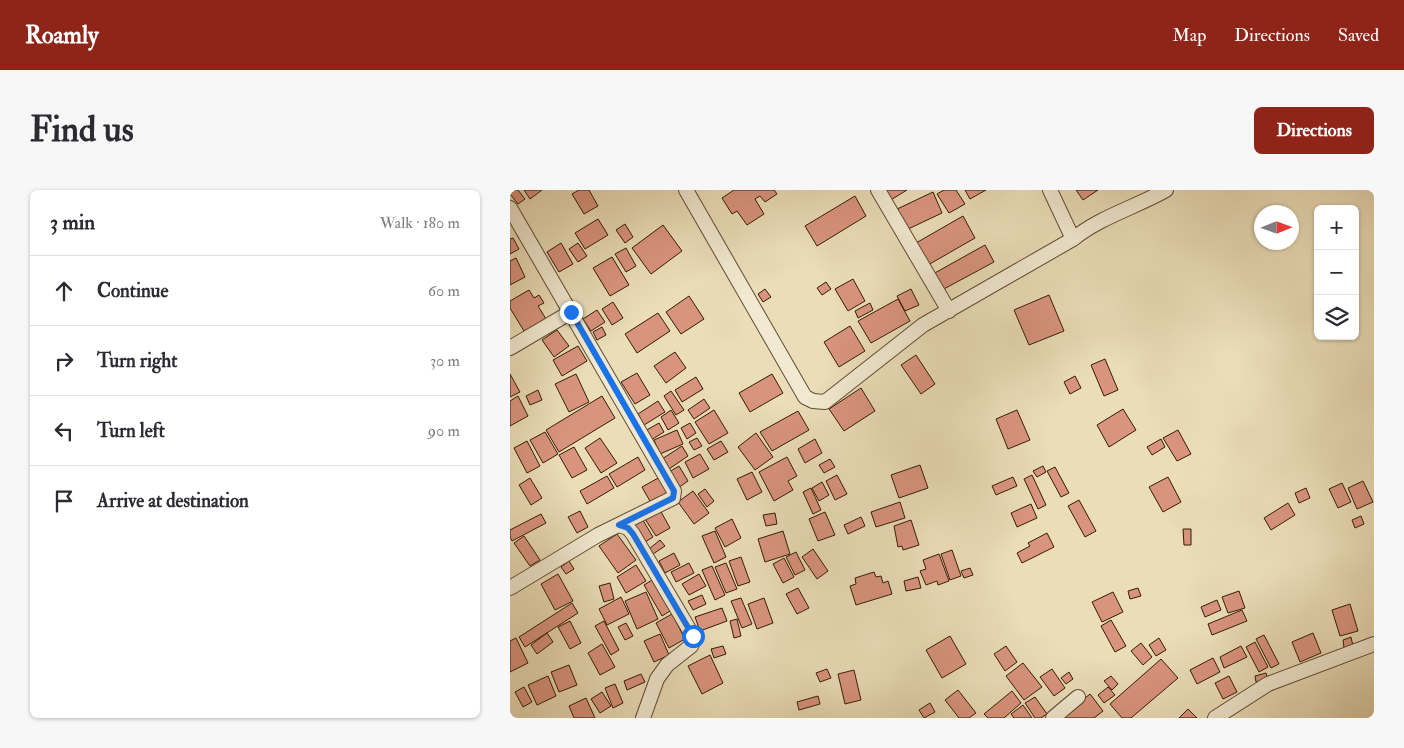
<!DOCTYPE html>
<meta charset="utf-8">
<style>
:root{--surface:#fff;--page:#f7f7f7;--text:#2b2b33;--muted:#7c7c81;--line:#e1e1e2;--accent:#8f2418}
body{margin:0;font-family:"IM FELL Double Pica",serif;background:var(--page);color:var(--text)}
.controls{position:absolute;right:15px;top:15px;display:grid;overflow:hidden;border-radius:8px;box-shadow:0 1px 4px #0004}
.controls button{width:45px;height:45px;display:grid;place-items:center;padding:0;border:0;border-bottom:1px solid var(--line);background:var(--surface);color:var(--text);font:25px sans-serif}
.compass{position:absolute;left:744px;top:15px;width:45px;height:45px;border-radius:50%;background:var(--surface);box-shadow:0 1px 4px #0004;rotate:89deg}
.stop{position:absolute;width:15px;height:15px;margin:-11px;border:4px solid #1a73e8;border-radius:50%;background:#fff}
.stop.end{background:#1a73e8;border-color:#fff;box-shadow:0 1px 5px #0008}
.list{margin:0;padding:0;list-style:none}
h2{display:flex;justify-content:space-between;align-items:center;height:65px;margin:0;padding:0 20px;font-size:21px}
h2 small{font-size:16px;font-weight:400;color:var(--muted)}
.list li{display:grid;grid-template-columns:32px 1fr auto;gap:15px;align-items:center;box-sizing:border-box;height:70px;padding:0 20px;border-top:1px solid var(--line)}
.list b{display:block;font-size:19px;white-space:nowrap}
.list em{font-size:16px;font-style:normal;color:var(--muted)}
.icon{flex:none;width:28px;height:28px;fill:none;stroke:currentColor;stroke-width:2;stroke-linecap:round;stroke-linejoin:round}
.map{position:relative;flex:none;width:864px;height:528px;overflow:hidden;border-radius:8px}
header{display:flex;align-items:center;gap:30px;box-sizing:border-box;height:70px;padding:0 25px;background:var(--accent);color:#fff}
header strong{font-size:24px}
nav{display:flex;gap:28px;margin-inline-start:auto;font-size:18px}
.intro{display:flex;align-items:center;justify-content:space-between;box-sizing:border-box;height:120px;padding:0 30px}
h1{margin:0;font-size:35px}
.button{padding:12px 22px;border-radius:8px;background:var(--accent);color:#fff;font-size:18px;font-weight:700}
main{display:flex;gap:30px;padding:0 30px}
aside{flex:1;background:var(--surface);border-radius:8px;box-shadow:0 1px 4px #0004}
.map>svg:first-child{display:block}
</style>
<header>
<strong>Roamly</strong>
<nav><a>Map</a><a>Directions</a><a>Saved</a></nav>
</header>
<div class="intro"><h1>Find us</h1><a class="button">Directions</a></div>
<main>
<aside>
<h2>3 min<small>Walk · 180 m</small></h2>
<ul class="list">
<li><svg class="icon" aria-label="ahead" viewBox="0 0 24 24"><path d="M12 20V5M6 11l6-6 6 6"/></svg><div><b>Continue</b></div><em>60 m</em></li>
<li><svg class="icon" aria-label="right" viewBox="0 0 24 24"><path d="M7 20v-9h11M14 6l5 5-5 5"/></svg><div><b>Turn right</b></div><em>30 m</em></li>
<li><svg class="icon" aria-label="left" viewBox="0 0 24 24"><path d="M17 20v-9H6M10 6l-5 5 5 5"/></svg><div><b>Turn left</b></div><em>90 m</em></li>
<li><svg class="icon" aria-label="arrive" viewBox="0 0 24 24"><path d="M6 21V4h12l-3 4 3 4H6"/></svg><div><b>Arrive at destination</b></div></li>
</ul>
</aside>
<div class="map">
<svg width="864" height="528" viewBox="0 0 864 528">
<rect width="100%" height="100%" fill="#eaddb8"/>
<filter id="stains"><feTurbulence type="fractalNoise" baseFrequency=".004" numOctaves="4"/><feColorMatrix values="0 0 0 0 .2 0 0 0 0 .09 0 0 0 0 .02 0 0 0 .5 -.17"/></filter>
<radialGradient id="worn" r=".72"><stop offset=".6" stop-color="#630" stop-opacity="0"/><stop offset="1" stop-color="#630" stop-opacity=".3"/></radialGradient>
<path fill="#d9947e" stroke="#351b04" d="M0 0H8L15 9 8 14 0 4Z
M14 0H32L20 9Z
M69 0H79L88 16 74 24 62 4Z
M224 0H264L267 4 255 12 250 6 245 9 254 24 237 35 227 21 222 24 212 8Z
M373 0H397L379 11Z
M434 0H446L455 14 439 23 427 4Z
M455 0H476L460 9Z
M566 0H588L573 10Z
M423 2 432 23 394 41 385 20Z
M345 6 356 26 307 56 295 36Z
M453 26 465 48 418 75 406 53Z
M88 29 98 45 75 59 65 43Z
M115 34 123 47 115 53 106 40Z
M153 35 172 61 141 84 122 58Z
M3 48 9 59 0 64V49Z
M51 53 63 74 49 82 37 62Z
M68 53 77 66 68 72 59 59Z
M475 55 484 72 432 100 423 84Z
M116 58 126 76 116 82 105 64Z
M102 67 119 95 100 106 83 78Z
M6 68 15 87 0 95V71Z
M343 89 355 111 338 121 325 99Z
M316 92 321 99 312 105 307 98Z
M255 99 261 107 253 112 248 104Z
M401 99 409 115 395 121 387 106Z
M19 100 24 108 29 105 34 113 28 116 36 129 14 141 0 118V111Z
M539 105 554 141 519 155 504 120Z
M179 106 194 129 171 144 156 122Z
M388 109 400 131 361 153 348 131Z
M103 112 113 128 102 135 92 119Z
M360 113 363 120 348 128 345 121Z
M87 120 95 132 81 141 73 129Z
M148 123 160 141 127 163 115 144Z
M340 136 355 161 329 177 314 152Z
M92 137 96 145 87 150 83 142Z
M47 140 59 156 44 167 32 150Z
M68 156 77 171 52 186 43 170Z
M165 162 176 178 156 193 144 176Z
M406 165 425 194 411 204 391 175Z
M595 169 608 200 594 206 581 175Z
M127 183 140 205 125 214 111 192Z
M0 184 10 202 0 207Z
M66 184 79 212 59 222 45 194Z
M262 184 273 203 240 222 229 203Z
M565 186 571 198 560 204 554 192Z
M186 187 193 199 172 212 165 200Z
M351 198 365 221 334 241 319 219Z
M28 200 32 210 20 215 16 206Z
M161 201 174 220 166 225 154 206Z
M8 206 18 226 0 236V211Z
M92 206 105 228 49 262 36 240Z
M194 209 200 218 184 229 178 220Z
M148 211 155 222 134 235 128 224Z
M613 219 626 240 599 257 587 235Z
M161 220 169 233 158 240 151 227Z
M204 220 218 243 199 254 185 232Z
M507 220 520 250 498 259 486 229Z
M288 221 299 240 262 261 250 242Z
M149 233 154 242 141 250 135 241Z
M180 233 186 243 177 249 171 238Z
M167 240 173 254 150 264 144 250Z
M668 240 681 264 667 271 653 248Z
M35 242 48 264 33 273 20 250Z
M246 243 263 267 245 280 228 257Z
M90 248 107 273 91 283 75 258Z
M187 248 192 256 184 260 179 252Z
M305 249 312 263 295 273 288 259Z
M651 249 655 257 642 265 637 257Z
M17 251 30 276 17 283 4 258Z
M211 251 218 262 204 270 197 259Z
M172 256 178 266 159 279 152 269Z
M64 257 77 280 62 288 49 265Z
M190 264 199 279 183 288 175 272Z
M128 267 135 280 107 297 99 284Z
M277 267 287 286 278 291 283 300 264 311 249 282Z
M320 269 325 277 314 283 309 275Z
M410 275 418 298 389 308 381 285Z
M169 276 178 291 168 298 159 282Z
M533 276 536 282 527 287 523 281Z
M545 277 559 303 551 307 537 281Z
M242 282 252 302 237 310 227 289Z
M327 285 337 304 325 310 316 291Z
M522 285 536 315 528 319 514 289Z
M97 286 104 298 77 314 70 301Z
M150 287 159 303 141 313 132 297Z
M503 287 507 296 486 305 482 296Z
M658 287 671 312 653 322 639 297Z
M20 288 32 308 21 315 9 295Z
M853 291 863 312 847 319 838 298Z
M312 292 319 305 309 311 302 298Z
M832 293 841 312 828 318 819 299Z
M301 298 311 320 303 324 293 302Z
M796 298 800 308 789 313 785 303Z
M195 299 204 311 197 317 188 304Z
M183 301 199 323 184 334 168 312Z
M569 310 586 341 575 347 558 316Z
M390 312 395 328 366 337 361 322Z
M778 313 785 325 761 340 754 328Z
M521 314 527 328 507 337 501 323Z
M150 320 160 338 146 346 135 329Z
M70 321 78 337 67 343 58 327Z
M315 322 325 345 308 351 299 329Z
M265 323 267 334 256 336 253 325Z
M31 324 36 333 2 351 0 347V340Z
M851 326 854 334 845 338 842 330Z
M131 327 143 347 135 352 123 332Z
M351 327 355 336 338 344 334 335Z
M222 329 231 348 215 357 205 338Z
M401 330 409 355 393 360 392 356 388 357 384 336Z
M673 339H681V355H674Z
M205 341 216 367 204 373 192 346Z
M273 341 280 364 255 372 248 349Z
M537 343 544 357 512 373 507 363 520 356 518 353Z
M107 344 126 370 108 383 89 356Z
M14 346 30 370 20 376 4 353Z
M150 350 155 356 143 364 139 359Z
M303 359 318 381 307 389 292 367Z
M442 360 451 386 440 390 431 364Z
M286 362 295 380 285 385 276 367Z
M164 363 170 375 155 383 149 371Z
M429 364 439 391 428 395 427 391 416 395 410 381 416 379 413 370Z
M231 367 240 392 228 396 219 371Z
M274 368 284 387 273 393 263 374Z
M59 371 64 379 56 384 51 377Z
M179 373 184 383 166 392 161 382Z
M216 373 227 399 216 403 205 377Z
M126 375 136 391 116 403 107 387Z
M202 376 215 405 205 410 192 380Z
M460 378 463 385 454 388 451 381Z
M364 382 366 387 371 386 373 393 378 391 382 404 346 415 340 396 346 394 345 388Z
M48 384 63 411 45 420 31 394Z
M189 384 196 396 179 405 172 394Z
M408 387 411 398 396 401 394 391Z
M142 390 160 421 152 426 134 395Z
M100 393 104 409 94 412 89 396Z
M288 398 299 418 287 424 276 404Z
M628 398 631 406 620 409 618 401Z
M729 401 735 418 718 423 712 407Z
M136 402 148 429 127 439 115 411Z
M603 402 613 422 592 432 582 412Z
M192 405 196 414 183 420 178 411Z
M111 407 119 424 97 435 89 419Z
M231 408 242 434 232 438 221 411Z
M254 408 263 433 247 439 238 414Z
M707 410 711 420 695 427 691 417Z
M62 413 68 423 15 457 9 447Z
M840 414 848 441 830 446 822 420Z
M212 418 217 431 190 441 185 427Z
M732 420 737 431 702 445 698 434Z
M162 424 175 449 159 458 146 433Z
M227 429 231 446 224 448 220 431Z
M601 430 616 456 605 462 591 436Z
M60 431 71 453 60 459 48 437Z
M94 431 109 460 101 465 85 436Z
M116 433 123 446 115 450 108 437Z
M37 443 43 452 27 464 21 455Z
M803 443 811 463 790 472 782 452Z
M150 444 159 465 144 472 134 451Z
M754 445 769 474 761 478 746 449Z
M440 446 456 474 432 488 416 460Z
M841 447 843 456 834 458 833 450Z
M6 448 18 473 0 482V451Z
M649 448 656 460 646 466 639 455Z
M745 452 758 477 749 482 736 457Z
M631 453 642 467 633 475 621 461Z
M92 454 105 477 90 485 78 463Z
M213 456 216 464 204 468 201 459Z
M496 456 507 472 495 481 484 464Z
M731 456 737 467 714 478 710 467Z
M200 465 213 493 192 504 178 476Z
M703 468 710 482 687 494 680 480Z
M651 469 668 488 621 528H612L600 514Z
M513 473 532 497 514 510 496 486Z
M59 475 67 495 49 502 41 482Z
M317 479 321 488 310 492 306 483Z
M542 479 555 498 544 506 530 487Z
M344 480 351 510 335 514 328 484Z
M559 482 563 489 556 494 551 488Z
M756 483 758 489 746 492 745 486Z
M131 484 135 492 117 500 114 491Z
M38 486 46 506 27 515 18 495Z
M601 486 608 494 602 500 594 491Z
M719 486 727 502 713 509 705 493Z
M105 494 113 513 103 518 95 498Z
M14 497 22 512 13 517 5 502Z
M598 497 605 505 594 513 588 505Z
M448 500 466 523 459 528H449L435 510Z
M502 501 511 513 494 528H478L474 524Z
M92 502 101 516 90 523 81 509Z
M580 504 593 521 584 528H554L552 526Z
M308 506 310 514 289 520 287 512Z
M525 507 537 524 531 528H525L515 513Z
M76 508 85 528H64L59 516Z
M420 513 425 522 414 528 409 520Z
M513 515 522 528H504L501 524Z
M678 519 687 528H669Z"/>
<g fill="none" stroke-linecap="round" stroke-linejoin="round">
<g stroke="#624c31" stroke-width="16">
<path id="street" d="M176 0 295 207 303 211 315 212 413 135 563 49
M368 0 439 121
M540 0 563 49C590 27 626 17 656 0
M0 18 164 301 163 308 88 345 0 398
M0 158 61 122
M109 335 118 338 123 344 183 446V452L181 456 157 475 147 489 133 528
M543 528 568 507
M705 528 758 494 864 454"/>
</g>
<use href="#street" stroke="#f1e9d1" stroke-width="14"/>
</g>
<g fill="none" stroke-linecap="round" stroke-linejoin="round">
<path stroke="#1a73e8" stroke-width="6" d="M61 122 164 301 163 308 109 335 118 338 123 344 183 446"/>
</g>
<rect width="100%" height="100%" filter="url(#stains)"/>
<rect width="100%" height="100%" fill="url(#worn)"/>
</svg>
<div class="controls">
<button>+</button>
<button>−</button>
<button><svg class="icon" aria-label="layers" viewBox="0 0 24 24"><path d="M12 4l9 5-9 5-9-5zM3 14l9 5 9-5"/></svg></button>
</div>
<svg class="compass" viewBox="-18 -18 36 36"><path d="M0-13l5 13h-10z" fill="#e53935"/><path d="M0 13l5-13h-10z" fill="#7c7c81"/></svg>
<div class="stop" style="left:183px;top:446px"></div>
<div class="stop end" style="left:61px;top:122px"></div>
</div>
</main>
